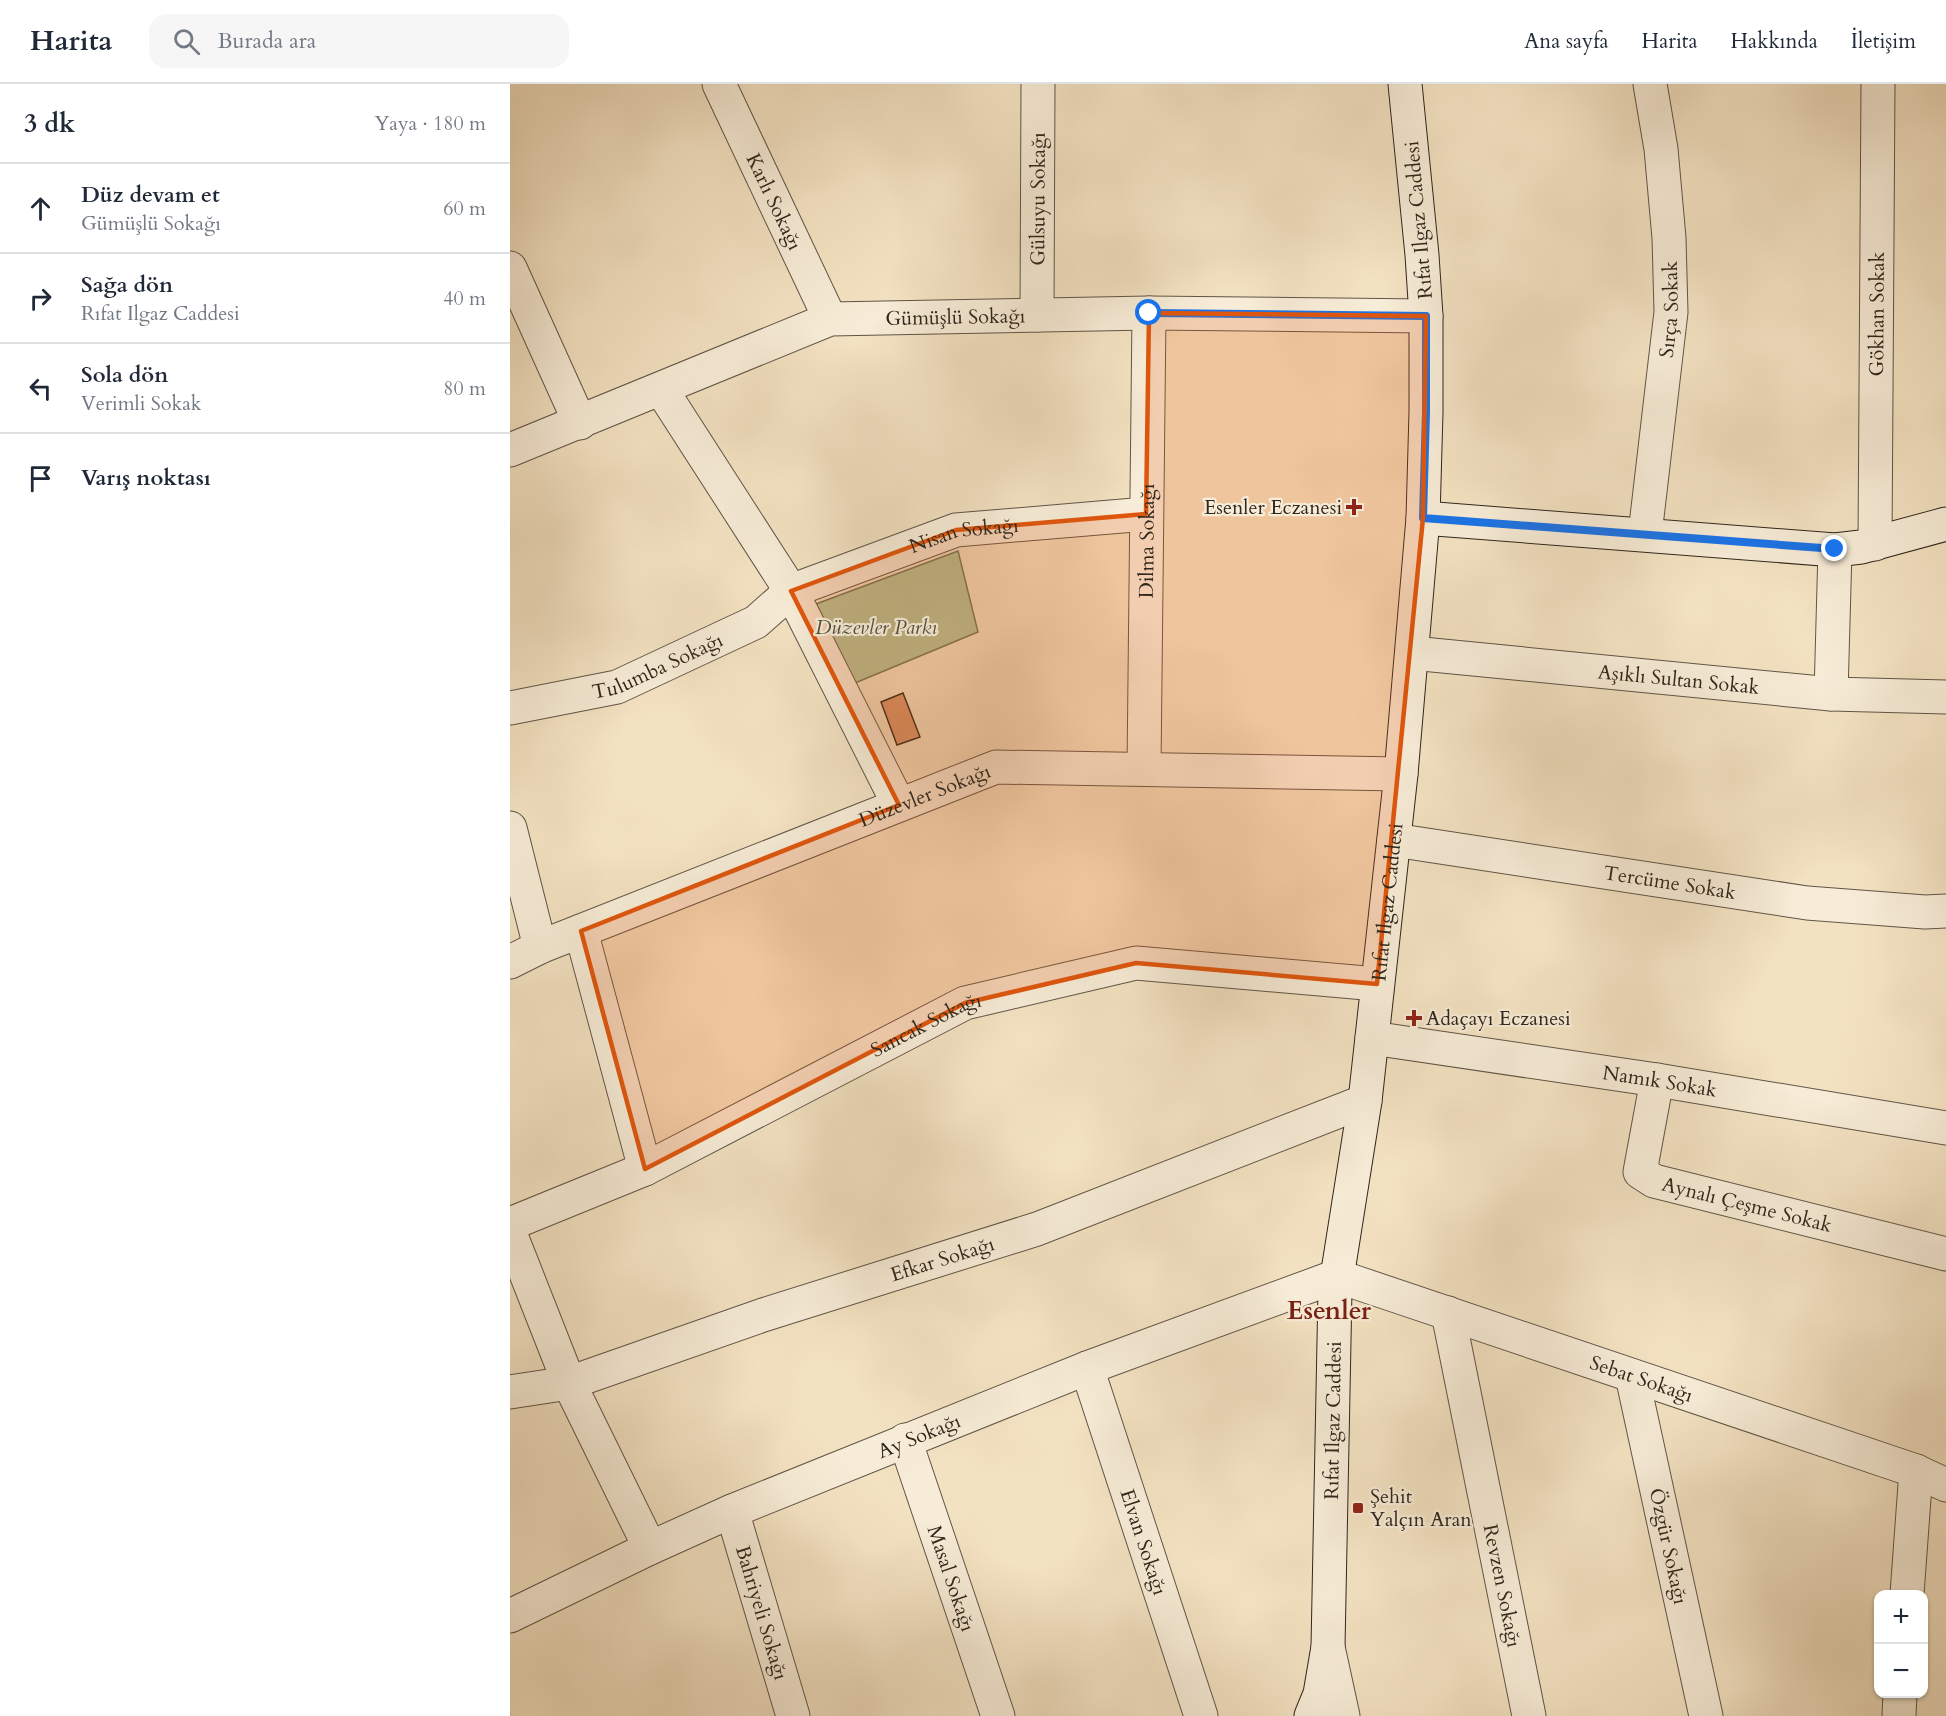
<!DOCTYPE html>
<html lang="tr">
<meta charset="utf-8">
<style>
:root{--surface:#fff;--page:#f6f6f7;--text:#1f2937;--muted:#747a83;--line:#e0e1e3}
body{margin:0;font-family:Cardo,serif;background:var(--page);color:var(--text)}
.controls{position:absolute;right:18px;bottom:18px;display:grid;overflow:hidden;border-radius:12px;box-shadow:0 2px 4px #0004}
.controls button{width:54px;height:54px;display:grid;place-items:center;padding:0;border:0;border-bottom:2px solid var(--line);background:var(--surface);color:var(--text);font:30px sans-serif}
.stop{position:absolute;width:18px;height:18px;margin:-14px;border:4px solid #1a73e8;border-radius:50%;background:#fff}
.stop.end{background:#1a73e8;border-color:#fff;box-shadow:0 2px 6px #0008}
.list{margin:0;padding:0;list-style:none}
h2{display:flex;justify-content:space-between;align-items:center;height:78px;margin:0;padding:0 24px;font-size:26px}
h2 small{font-size:20px;font-weight:400;color:var(--muted)}
.list li{display:grid;grid-template-columns:39px 1fr auto;gap:18px;align-items:center;box-sizing:border-box;height:90px;padding:0 24px;border-top:2px solid var(--line)}
.list b{display:block;font-size:22px;white-space:nowrap}
.list p{margin:0;font-size:20px;white-space:nowrap;color:var(--muted)}
.list em{font-size:20px;font-style:normal;color:var(--muted)}
.icon{flex:none;width:33px;height:33px;fill:none;stroke:currentColor;stroke-width:2;stroke-linecap:round;stroke-linejoin:round}
.map{position:relative;flex:none;width:1436px;height:1632px;overflow:hidden}
header{display:flex;align-items:center;gap:36px;box-sizing:border-box;height:84px;padding:0 30px;background:var(--surface);border-bottom:2px solid var(--line)}
header strong{font-size:28px}
nav{display:flex;gap:33px;margin-inline-start:auto;font-size:21px}
.search{width:420px;height:54px;background:var(--page);display:flex;align-items:center;gap:15px;box-sizing:border-box;padding:0 21px;border-radius:18px;color:var(--muted);font-size:22px}
main{display:flex}
aside{flex:1;background:var(--surface)}
.map>svg:first-child{display:block}
</style>
<header>
<strong>Harita</strong>
<div class="search"><svg class="icon" aria-label="search" viewBox="0 0 24 24"><circle cx="10" cy="10" r="6"/><path d="M15 15l6 6"/></svg>Burada ara</div>
<nav><a>Ana sayfa</a><a>Harita</a><a>Hakkında</a><a>İletişim</a></nav>
</header>
<main>
<aside>
<h2>3 dk<small>Yaya · 180 m</small></h2>
<ul class="list">
<li><svg class="icon" aria-label="ahead" viewBox="0 0 24 24"><path d="M12 20V5M6 11l6-6 6 6"/></svg><div><b>Düz devam et</b><p>Gümüşlü Sokağı</p></div><em>60 m</em></li>
<li><svg class="icon" aria-label="right" viewBox="0 0 24 24"><path d="M7 20v-9h11M14 6l5 5-5 5"/></svg><div><b>Sağa dön</b><p>Rıfat Ilgaz Caddesi</p></div><em>40 m</em></li>
<li><svg class="icon" aria-label="left" viewBox="0 0 24 24"><path d="M17 20v-9H6M10 6l-5 5 5 5"/></svg><div><b>Sola dön</b><p>Verimli Sokak</p></div><em>80 m</em></li>
<li><svg class="icon" aria-label="arrive" viewBox="0 0 24 24"><path d="M6 21V4h12l-3 4 3 4H6"/></svg><div><b>Varış noktası</b></div></li>
</ul>
</aside>
<div class="map">
<svg width="1436" height="1632" viewBox="0 0 1436 1632">
<rect width="100%" height="100%" fill="#f3e2c2"/>
<filter id="stains"><feTurbulence type="fractalNoise" baseFrequency=".00333" numOctaves="4"/><feColorMatrix values="0 0 0 0 .2 0 0 0 0 .09 0 0 0 0 .02 0 0 0 .5 -.17"/></filter>
<radialGradient id="worn" r=".72"><stop offset=".6" stop-color="#630" stop-opacity="0"/><stop offset="1" stop-color="#630" stop-opacity=".3"/></radialGradient>
<path fill="#b4c498" stroke="#72755a" stroke-width="1.5" d="M448 467 468 548 345 599 306 520Z"/>
<path fill="#d99469" stroke="#2f261c" stroke-width="1.5" d="M393 609 410 653 387 661 371 618Z"/>
<g fill="none" stroke-linecap="round" stroke-linejoin="round">
<g stroke="#605546" stroke-width="35">
<g id="street">
<path id="s1" d="M209 0 320 235"/>
<path d="M0 184 70 339"/>
<path id="s2" d="M527 231 528 0"/>
<path d="M151 305 281 507 389 721"/>
<path id="s3" d="M0 366 320 235 639 229 916 232"/>
<path id="s4" d="M1135 450 1161 228 1159 154 1151 65 1140 0"/>
<path id="s5" d="M1365 460 1368 0"/>
<path id="s6" d="M902 569 1321 610 1436 613"/>
<path d="M1321 610 1325 466"/>
<path id="s7" d="M0 624 107 603 246 538 281 507 446 446 636 430"/>
<path id="s8" d="M634 685 639 229"/>
<path d="M0 744 30 863"/>
<path id="s9" d="M884 756 1297 819 1415 828 1436 827"/>
<path d="M71 847 135 1085"/>
<path id="s10" d="M0 878 30 863 486 683 891 690"/>
<path id="s11" d="M862 954 1147 996 1436 1044"/>
<path id="s12" d="M1147 996 1130 1088 1144 1097 1436 1170"/>
<path id="s13" d="M0 1140 135 1085 455 919 626 879 867 900"/>
<path d="M0 1149 59 1299 140 1464"/>
<path id="s14" d="M938 1229 1019 1632"/>
<path id="s15" d="M577 1284 691 1632"/>
<path id="s16" d="M1122 1292 1196 1632"/>
<path id="s17" d="M0 1308 59 1299 253 1231 527 1145 855 1017"/>
<path id="s18" d="M395 1356 488 1632"/>
<path id="s19" d="M222 1427 283 1632"/>
<path d="M1397 1510 1406 1387"/>
<path id="s20" d="M0 1532 140 1464 222 1427 577 1284 827 1192 1406 1387 1436 1401"/>
<path d="M818 1563 833 1632"/>
<path d="M1389 1632 1390 1610"/>
</g>
</g>
<g stroke="#2f261c" stroke-width="35">
<g id="secondary">
<path d="M913 434 1325 466 1351 463 1436 440"/>
<path id="s21" d="M801 1632 810 1610 818 1563 825 1206 855 1017 891 690 913 434 916 328V232L912 171 895 0"/>
</g>
</g>
<use href="#street" stroke="#f7ecd7" stroke-width="33"/>
<use href="#secondary" stroke="#f7ecd7" stroke-width="33"/>
</g>
<g fill="none" stroke-linecap="round" stroke-linejoin="round">
<path stroke="#1a73e8" stroke-width="8" d="M639 229 916 232V328L913 434 1325 465"/>
</g>
<path fill="#df560d" fill-opacity="0.2" stroke="#df560d" stroke-width="4.5" stroke-linejoin="round" d="M639 229 916 232 913 434 867 900 626 879 455 919 135 1085 71 847 389 721 281 507 446 446 636 430Z"/>
<g fill="#8f2418" stroke="#f7ecd7" stroke-width="2">
<path d="M841 414h6v6h6v6h-6v6h-6v-6h-6v-6h6z"/>
<path d="M901 925h6v6h6v6h-6v6h-6v-6h-6v-6h6z"/>
<rect x="842" y="1418" width="12" height="12" rx="3"/>
</g>
<g text-anchor="middle" stroke-width="4.5" stroke-linejoin="round" paint-order="stroke">
<g font-size="20" fill="#2f261c" stroke="#f7ecd7">
<text dy="7" stroke="none"><textPath href="#s2" startOffset="116">Gülsuyu Sokağı</textPath></text>
<text dy="7" stroke="none"><textPath href="#s1" startOffset="130">Karlı Sokağı</textPath></text>
<text transform="translate(908 136) rotate(-95)" y="7">Rıfat Ilgaz Caddesi</text>
<text dy="7" stroke="none"><textPath href="#s4" startOffset="226">Sırça Sokak</textPath></text>
<text dy="7" stroke="none"><textPath href="#s5" startOffset="230">Gökhan Sokak</textPath></text>
<text dy="7" stroke="none"><textPath href="#s3" startOffset="471">Gümüşlü Sokağı</textPath></text>
<text dy="7" stroke="none"><textPath href="#s7" startOffset="492">Nisan Sokağı</textPath></text>
<text dy="7" stroke="none"><textPath href="#s8" startOffset="228">Dilma Sokağı</textPath></text>
<text dy="7" stroke="none"><textPath href="#s7" startOffset="154">Tulumba Sokağı</textPath></text>
<text dy="7" stroke="none"><textPath href="#s6" startOffset="268">Aşıklı Sultan Sokak</textPath></text>
<text dy="7" stroke="none"><textPath href="#s10" startOffset="447">Düzevler Sokağı</textPath></text>
<text dy="7" stroke="none"><textPath href="#s9" startOffset="279">Tercüme Sokak</textPath></text>
<text dy="7" stroke="none"><textPath href="#s21" startOffset="820">Rıfat Ilgaz Caddesi</textPath></text>
<text dy="7" stroke="none"><textPath href="#s13" startOffset="462">Sancak Sokağı</textPath></text>
<text dy="7" stroke="none"><textPath href="#s11" startOffset="291">Namık Sokak</textPath></text>
<text dy="7" stroke="none"><textPath href="#s12" startOffset="206">Aynalı Çeşme Sokak</textPath></text>
<text dy="7" stroke="none"><textPath href="#s17" startOffset="453">Efkar Sokağı</textPath></text>
<text dy="7" stroke="none"><textPath href="#s20" startOffset="1216">Sebat Sokağı</textPath></text>
<text dy="7" stroke="none"><textPath href="#s21" startOffset="298">Rıfat Ilgaz Caddesi</textPath></text>
<text dy="7" stroke="none"><textPath href="#s20" startOffset="447">Ay Sokağı</textPath></text>
<text dy="7" stroke="none"><textPath href="#s15" startOffset="183">Elvan Sokağı</textPath></text>
<text dy="7" stroke="none"><textPath href="#s16" startOffset="174">Özgür Sokağı</textPath></text>
<text dy="7" stroke="none"><textPath href="#s18" startOffset="146">Masal Sokağı</textPath></text>
<text dy="7" stroke="none"><textPath href="#s14" startOffset="278">Revzen Sokağı</textPath></text>
<text dy="7" stroke="none"><textPath href="#s19" startOffset="106">Bahriyeli Sokağı</textPath></text>
</g>
<g font-size="20" fill="#2f261c" stroke="#f7ecd7" text-anchor="start">
<text x="832" y="430" text-anchor="end">Esenler Eczanesi</text>
<text x="916" y="941">Adaçayı Eczanesi</text>
<text x="860" y="1419">Şehit<tspan x="860" dy="23">Yalçın Aran</tspan></text>
</g>
<g font-size="20" font-style="italic" fill="#504e3b" stroke="#f7ecd7">
<text x="366" y="550">Düzevler Parkı</text>
</g>
<g font-size="26" font-weight="bold" fill="#7a1f14" stroke="#f7ecd7">
<text x="819" y="1235">Esenler</text>
</g>
</g>
<rect width="100%" height="100%" filter="url(#stains)"/>
<rect width="100%" height="100%" fill="url(#worn)"/>
</svg>
<div class="controls">
<button>+</button>
<button>−</button>
</div>
<div class="stop" style="left:639px;top:229px"></div>
<div class="stop end" style="left:1325px;top:465px"></div>
</div>
</main>
